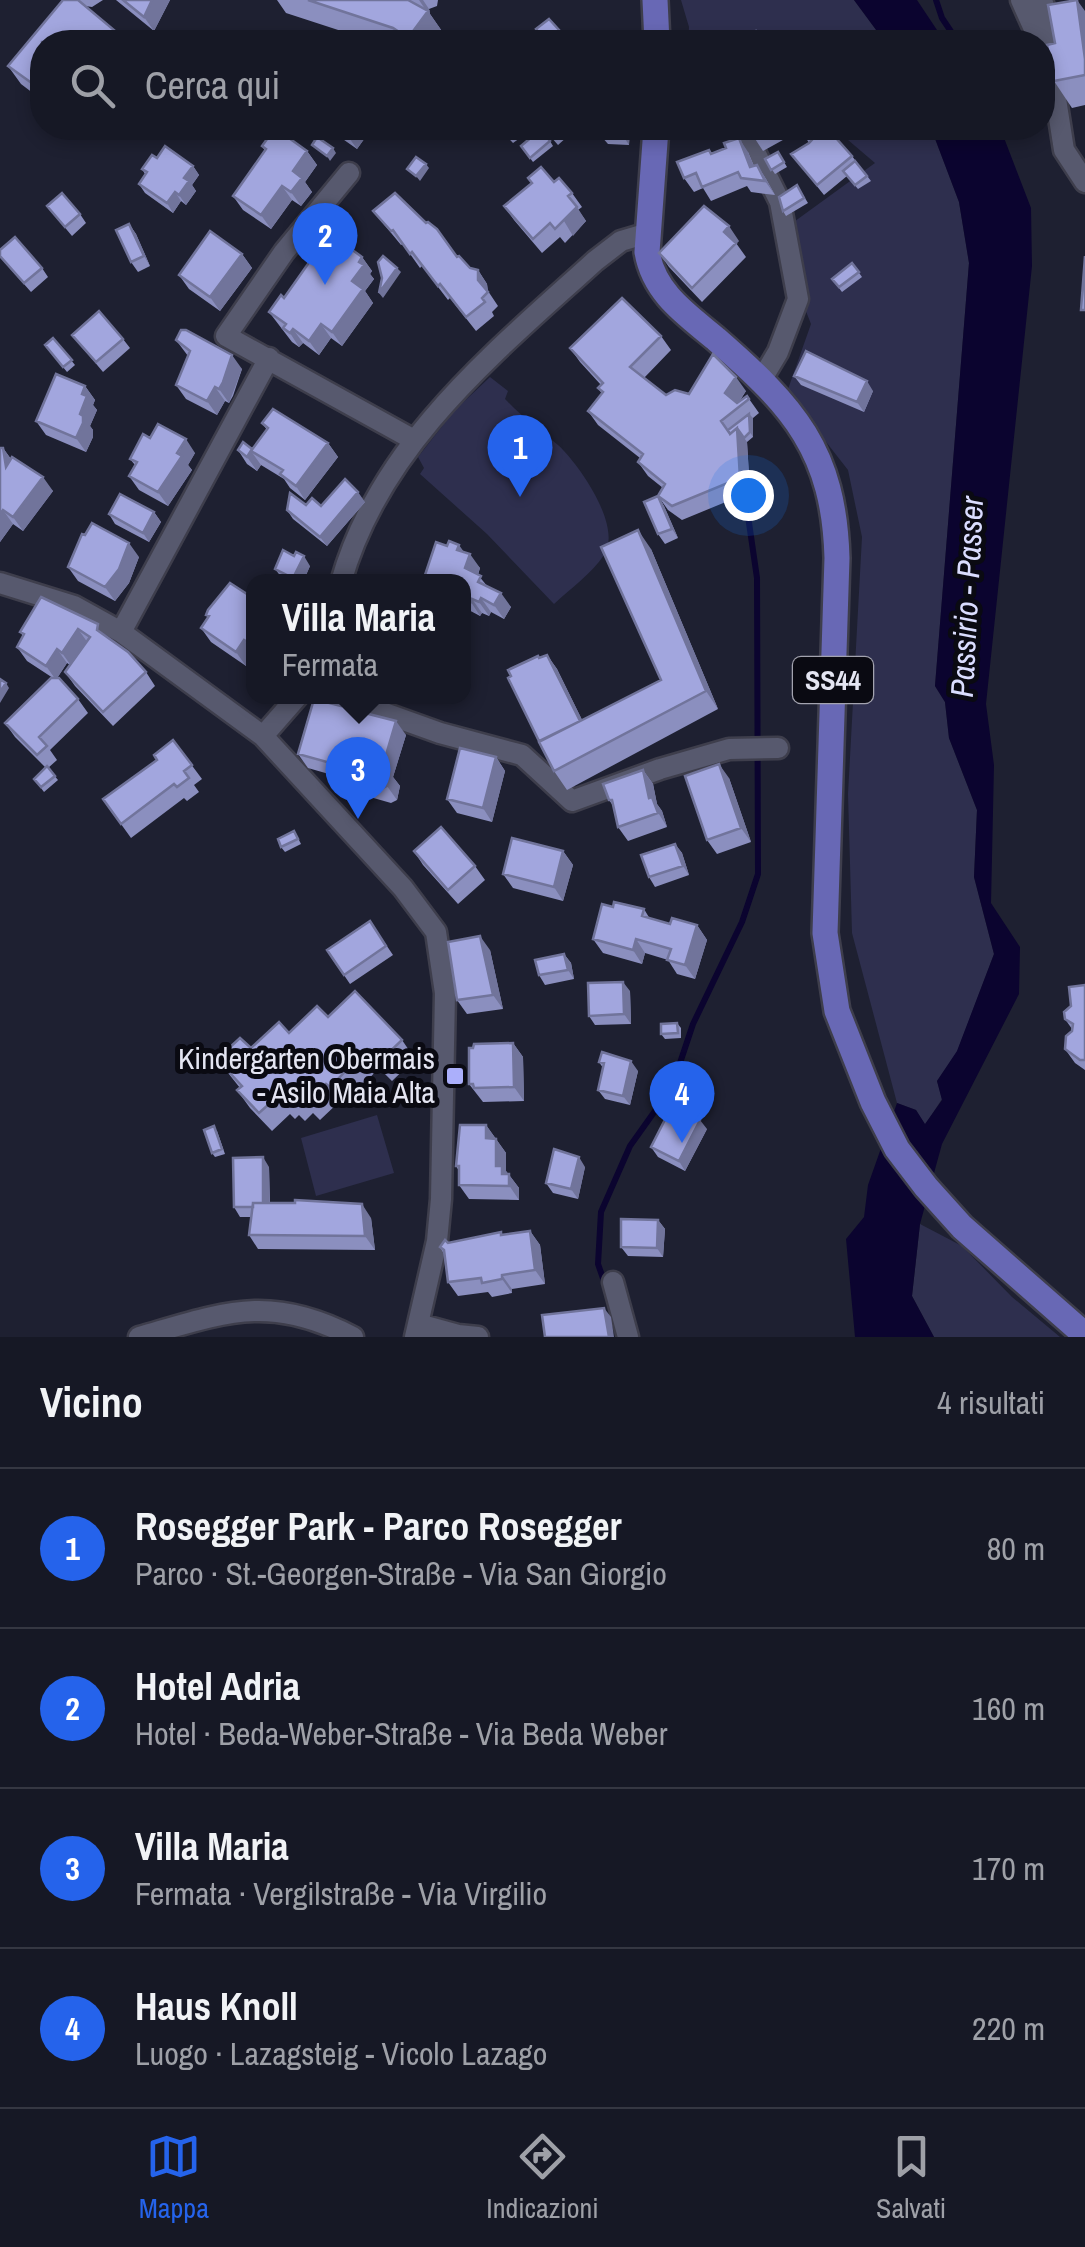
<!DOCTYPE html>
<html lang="it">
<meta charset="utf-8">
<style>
:root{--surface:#161825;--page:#1f212d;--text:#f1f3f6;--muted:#9ea0a7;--line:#353742;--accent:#2563eb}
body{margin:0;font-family:"Archivo Narrow",sans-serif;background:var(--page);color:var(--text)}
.you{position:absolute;left:748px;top:495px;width:35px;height:35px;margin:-25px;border:8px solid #fff;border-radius:50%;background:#1a73e8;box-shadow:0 0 0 15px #1a73e833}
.badge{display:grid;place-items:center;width:65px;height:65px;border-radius:50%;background:var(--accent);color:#fff;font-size:32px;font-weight:700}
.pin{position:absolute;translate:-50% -82px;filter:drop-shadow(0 2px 5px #0008)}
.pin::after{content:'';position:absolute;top:52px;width:35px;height:30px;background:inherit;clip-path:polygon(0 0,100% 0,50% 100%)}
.popup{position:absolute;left:246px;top:574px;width:225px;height:130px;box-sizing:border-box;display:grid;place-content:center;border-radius:20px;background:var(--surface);filter:drop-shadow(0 2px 8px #0005);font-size:32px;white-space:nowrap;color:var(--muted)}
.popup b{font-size:38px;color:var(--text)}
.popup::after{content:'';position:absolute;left:50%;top:100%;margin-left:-20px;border:20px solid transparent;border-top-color:var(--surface)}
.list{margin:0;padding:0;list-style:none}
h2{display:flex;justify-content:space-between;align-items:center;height:130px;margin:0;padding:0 40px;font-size:42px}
h2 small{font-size:32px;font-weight:400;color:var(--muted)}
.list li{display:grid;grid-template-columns:65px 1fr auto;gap:30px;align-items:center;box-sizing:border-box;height:160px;padding:0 40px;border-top:2px solid var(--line)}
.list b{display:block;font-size:38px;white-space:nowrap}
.list p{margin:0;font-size:32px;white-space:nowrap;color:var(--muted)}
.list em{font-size:32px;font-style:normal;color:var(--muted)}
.icon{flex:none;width:55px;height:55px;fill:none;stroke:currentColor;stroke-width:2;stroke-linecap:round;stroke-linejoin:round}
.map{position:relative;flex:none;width:1085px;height:1337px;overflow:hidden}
.search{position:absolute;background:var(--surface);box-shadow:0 5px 15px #0003;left:30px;right:30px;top:30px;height:110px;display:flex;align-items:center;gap:25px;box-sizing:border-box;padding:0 35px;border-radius:40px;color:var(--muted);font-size:38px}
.sheet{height:770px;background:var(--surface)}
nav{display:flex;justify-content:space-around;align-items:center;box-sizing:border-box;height:140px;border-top:2px solid var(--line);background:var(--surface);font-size:28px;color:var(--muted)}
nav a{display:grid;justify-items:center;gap:5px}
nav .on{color:var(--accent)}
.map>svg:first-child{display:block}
</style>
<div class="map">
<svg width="1085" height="1337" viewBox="0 0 1085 1337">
<rect width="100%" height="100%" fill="#1e2031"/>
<path fill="#2e2f4e" d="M681 0H854L885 42H688L689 27Z
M834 128H931L959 202 969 263 935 686 945 702 949 738 977 810 974 877 994 954 957 1052 937 1081 942 1099 925 1125 916 1110 897 1103 852 933 848 794 862 537 848 470 787 392 811 324 798 291 791 224 875 163Z
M490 377 508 391 505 399C522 417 539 429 558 445 579 464 623 527 604 555 592 573 570 589 554 604L487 534 420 474 424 468 418 457 454 411Z
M377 1115 394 1173 316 1196 301 1138Z
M920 1224 962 1246 1012 1297 1060 1337H934L912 1296Z"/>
<path fill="#0b042f" d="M854 0H917L945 42H885Z
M931 128H996L1001 130 1031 208 1032 266 986 704 994 765 991 903 1020 947 1019 994 942 1144 920 1224 912 1296 934 1337H855L846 1239 864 1217 868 1185 897 1103 916 1110 925 1124 942 1100 937 1081 957 1051 994 954 974 877 977 810 949 738 945 702 935 686 969 263 959 202Z"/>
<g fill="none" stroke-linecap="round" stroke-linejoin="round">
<path stroke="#0b042f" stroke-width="6" d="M936 0 942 18 958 42
M605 1284 598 1264 601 1212 630 1146 672 1087 693 1024 742 922 758 874 757 578 747 509"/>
<g stroke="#3e3e4c" stroke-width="25">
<path id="minor" d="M1021 0 1051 67 1064 150 1085 182
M1042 0 1058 51
M743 128 780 202 798 299 778 352 760 382
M349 173 284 252 226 336 414 440
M341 582C380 444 494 353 595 261L621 241 648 233
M0 583 74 606 121 632 263 736 403 888 436 932 445 993 441 1199 437 1241 415 1337
M121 632 269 358
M337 696 440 733 522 755 572 801 660 769 729 749 778 748
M263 736 298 696
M613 1282 628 1337
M418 1324 458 1335 478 1337
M139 1337C223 1313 269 1293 353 1337"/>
</g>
<g stroke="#3e3e4c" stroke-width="30">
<path id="major" d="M655 0 657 42
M656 128 647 252C654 293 686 314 716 339 794 407 834 451 837 558L825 933 837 1011 873 1102 897 1149 926 1187 962 1227 1085 1335"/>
</g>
<use href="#minor" stroke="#57596e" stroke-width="20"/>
<use href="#major" stroke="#6868b5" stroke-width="25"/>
</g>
<path fill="#8b8fbf" d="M63 0H103L92 7 85 6 42 42V100L21 84 8 66Z
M116 0H170L154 31Z
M277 0H438L437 6 429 9 430 14 446 37 443 42H375L286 13Z
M1085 11V105L1072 108 1054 81Z
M327 128H372L357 149Z
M499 128H534L513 143Z
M543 128H577L558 145Z
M594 128H630L629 145 608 144Z
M748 128H821L852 156 871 181 858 189 847 176 824 195 791 154 809 143 801 130 763 151Z
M550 141 553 146 533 162 521 146Z
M262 146 307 151 317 165 305 182 312 192 301 206 292 200 271 229 243 210 233 196 265 151Z
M726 148 748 152 754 166 757 165 766 179 775 195 751 192 747 186 711 201 703 188 694 192 684 178 711 154Z
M778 152 787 167 775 174 765 159Z
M157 158 193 166 199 175 192 185 196 191 186 205 181 201 173 213 145 193 139 184 145 174 142 169Z
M554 182 572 193 582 207 578 210 586 221 565 243 560 237 542 253 514 220 504 206Z
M797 185 808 203 786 216 783 211Z
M47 206 80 214 86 223 72 236Z
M373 211 457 257 470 268 478 270 487 284 488 291 498 306 492 312 494 316 476 331 450 298 448 300 422 266 420 268 403 244 401 245Z
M129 224 136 234 150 266 138 272 131 262Z
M739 241 736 243 746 257 702 302 669 267 659 253Z
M312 252 362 257 372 271 370 274 374 279 365 291 373 303 342 346 331 338 319 355 303 343 299 347 292 342 269 312 284 298 315 255Z
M242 254 252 268 220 311 189 289 179 275Z
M0 257 42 268 48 277 31 292Z
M852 263 862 277 842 292 832 279Z
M72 335 123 339 130 348 103 372Z
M661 336 671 350 644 378 666 395 746 391 739 402 747 396 759 413 753 418V437L747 442 750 492 682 520 668 510 658 496 663 488 648 476 638 462 640 458 598 425 588 411 602 394 598 388 601 385 580 362 570 348Z
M53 338 75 365 67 372 45 345Z
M176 340 242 369 233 396 229 403 225 401 217 415 186 399 176 385 188 356Z
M794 376 873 391 864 412 801 385Z
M85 386 95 400 93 405 97 410 90 426 93 430V437L86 452 46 435 36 421Z
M262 423 328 443 338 457 305 500 290 488 284 479 261 465 257 471 247 464 238 450 252 449 267 430Z
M150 438 195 453 188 465 192 470 168 506 139 490 129 476 135 465 130 459Z
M0 448H3L11 459 53 491 23 531 13 524 0 542Z
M658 496 664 506 678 538 665 544 658 534Z
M365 502 327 546 293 519 287 510 306 505 321 506Z
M154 512 161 522 149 542 115 524 109 514Z
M651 549 718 709 567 790 554 771 540 658 547 655 557 669 582 720 661 680Z
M464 552 480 568 478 575 488 587 511 607 504 619 491 612 489 616 482 613 480 616 463 607V582H426L424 578Z
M139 557 129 583 115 601 78 581 68 567Z
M310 566 303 582H288L282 578 275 569Z
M41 597 106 636 146 672 155 686 113 726 75 686 65 672 70 665 67 663 57 678 78 699 88 713 50 750 57 760 48 768 58 780 44 792 34 779 45 767 15 737 5 723 53 678 27 661 17 647 23 636 20 632Z
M253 598V655L246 666 211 642 201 628 208 618 206 615Z
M359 712 406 735 393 777 400 786 397 800 391 803 370 797 360 783 308 768 298 754Z
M173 740 202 779 194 785 199 792 187 801 184 798 131 838 103 799 157 760Z
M496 757 505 771 492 822 457 813 447 799Z
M643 770 653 784 657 804 662 811 667 827 628 841 618 827 614 807 609 800Z
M729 778 751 842 717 854 707 840Z
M297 836 301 844 285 852 281 847Z
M675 844 682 853 689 875 655 887 649 877Z
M414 851 475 866 485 880 458 904 423 865Z
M563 851 573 865 563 901 513 888 503 874Z
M613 907 644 909 650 919 670 924 697 925 707 940 695 979 677 974 668 960 645 953 642 964 603 953 593 939Z
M370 921 393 955 350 984 327 950Z
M490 950 503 1009 467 1014 457 1000Z
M564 954 571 963 574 979 545 985 539 975Z
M1085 985V1070L1075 1063 1065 1049 1072 1029 1065 1019Z
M630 991 631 1024 595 1025 589 1016Z
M328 1017 402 1040 415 1059 392 1081 379 1068 343 1106 339 1102 320 1120 313 1113 305 1121 299 1115 295 1119 290 1114 272 1131 250 1108 237 1090 240 1088 217 1059 251 1048Z
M677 1023 681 1028V1038L665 1039 661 1034Z
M513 1043 523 1057 524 1101 483 1102 469 1084Z
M599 1062 638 1071 630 1105 605 1099 598 1090 603 1068Z
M486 1125 506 1153V1171L519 1188V1200L469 1199 459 1185V1171L456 1166Z
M707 1129 685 1171 658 1157 651 1147Z
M217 1131 225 1154 215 1157 212 1153Z
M269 1167 270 1203 371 1218 375 1250 258 1249 249 1235 251 1217H240L234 1207Z
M585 1167 578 1199 553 1193 546 1183Z
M658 1220 665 1229 663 1257 628 1256 621 1247Z
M530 1231 540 1245 545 1284 512 1289V1293L492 1297 488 1292 458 1296 448 1282 444 1254 440 1247Z"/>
<path fill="#71749b" d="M152 0H170L154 31 144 17Z
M419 0H423L429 9 430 14 446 37 443 42H411L408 38 427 12Z
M1077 0 1085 11V59Z
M114 30 122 42H103Z
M1042 76 1048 114 1042 106Z
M352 128H372L357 149 347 135Z
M620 128H630L629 145 620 131Z
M739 138 748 152 760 181 750 167Z
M333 148 336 153 330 161 327 156Z
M307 151 317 165 305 182 312 192 301 206 291 192 293 171Z
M426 164 429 168 420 181 416 176Z
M757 165 766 179 775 195 765 181Z
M193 166 199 175 192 185 196 191 186 205 179 195 184 178Z
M282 186 292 200 271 229 261 215Z
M175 192 181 201 173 213 167 203Z
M577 207 586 221 573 236 564 221Z
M129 224 136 234 150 266 144 256Z
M729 226 739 241 734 246 724 232Z
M242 254 252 268 220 311 210 297Z
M362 257 372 271 370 274 374 279 365 291 373 303 342 346 332 332Z
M397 268 401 272 383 298 379 293Z
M478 270 487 284 488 294 478 280Z
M321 324 331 338 319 355 309 341Z
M293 329 303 343 299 347 290 333Z
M232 355 242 369 229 403 219 389Z
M736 377 746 391 735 407 725 393Z
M867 381 873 391 864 412 857 402Z
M85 386 95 400 93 405 97 410 90 426 93 430V437L86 452 76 438 82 394Z
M215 387 225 401 217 415 207 401Z
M749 414 753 418V437L750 432Z
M737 428 747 442 750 492 740 478Z
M186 439 195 453 188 465 192 470 168 506 158 492Z
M328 443 338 457 305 500 296 486Z
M3 448 13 462 6 467Z
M251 451 261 465 257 471 247 457Z
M43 477 53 491 23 531 13 517Z
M358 492 365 502 327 546 320 537Z
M658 496 664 506 678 538 672 529Z
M3 510 13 524 0 542V515Z
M154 512 161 522 149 542 143 533Z
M638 530 651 549 718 709 706 691Z
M129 543 139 557 129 583 115 601 105 587Z
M459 545 469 559 470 554 480 568 475 582 465 568 457 550Z
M304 556 310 566 303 582H295L293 578Z
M501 593 511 607 504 619 494 605Z
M481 598 491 612 489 616 479 602Z
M472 599 482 613 480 616 471 602Z
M78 629 88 643 72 667 62 653Z
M244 640 253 652V655L246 666 236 652Z
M57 649 67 663 56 680 46 666Z
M547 655 557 669 592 740 582 726Z
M6 683 9 688 0 703V692Z
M396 721 406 735 393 777 400 786 397 800 387 786 383 765Z
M496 757 505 771 492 822 483 808Z
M719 764 729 778 751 842 741 828Z
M643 770 653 784 657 804 662 811 667 827 649 798Z
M675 844 682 853 689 875 683 866Z
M563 851 573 865 563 901 554 887Z
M697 925 707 940 695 979 685 965Z
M480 936 490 950 503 1009 493 995Z
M636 939 645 953 642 964 633 950Z
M564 954 571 963 574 979 568 970Z
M623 982 630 991 631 1024 624 1014Z
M513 1043 523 1057 524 1101 514 1087Z
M631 1061 638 1071 630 1105 623 1096Z
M700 1120 707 1129 685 1171 679 1161Z
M486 1125 496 1139 486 1138Z
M496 1139 506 1153V1171L519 1188V1200L496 1166Z
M263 1157 269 1167 270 1217 263 1207Z
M579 1157 585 1167 578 1199 571 1189Z
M362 1204 371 1218 375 1250 365 1236Z
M658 1220 665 1229 663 1257 657 1248Z
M530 1231 540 1245 545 1284 535 1270Z
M502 1275 512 1289V1293L502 1279Z
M604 1308 611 1317 614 1337H609Z"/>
<path fill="#a2a6de" stroke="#71749b" stroke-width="2.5" d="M63 0H78L114 30 103 42H42V86L40 89 8 66Z
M123 0H152L144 17Z
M308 0H408L428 11 408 38 393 28Z
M1077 0 1085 59V75L1054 81 1047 45 1055 43 1048 5Z
M549 19 570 42H540L544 39 536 29Z
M756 31 765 42H750L747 37Z
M275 128 307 151 293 171 302 178 291 192 282 186 261 215 233 196 266 149 262 146Z
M337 128H352L347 135Z
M596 128H620V131L598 130Z
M748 128H770L753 137Z
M799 128H812L803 134Z
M823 128H827L852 156 817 185 791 154 809 143Z
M540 130 550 141 530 158 521 146Z
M317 137 333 148 327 156 312 145Z
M739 138 750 167 757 165 765 181 741 178 738 172 702 187 696 173 684 178 677 162 709 150 711 154 726 148 724 143Z
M165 146 193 166 184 178 189 181 179 195 175 192 167 203 139 184 147 172 142 169 152 155 157 158Z
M778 152 784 162 771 170 765 159Z
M416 157 426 164 416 176 407 169Z
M855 161 867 176 855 185 843 171Z
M541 167 554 182 559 178 572 193 568 196 577 207 555 229 550 223 533 239 504 206 532 183 528 178Z
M797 185 804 198 783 211 779 197Z
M62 193 80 214 65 227 47 206Z
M395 193 426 223 428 222 437 229 457 257 459 256 470 268 478 270V280L488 292 482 298 485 302 466 317 440 284 438 286 412 252 410 254 393 230 391 231 373 211Z
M704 206 729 226 724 232 736 243 692 288 659 253Z
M129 224 144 256 131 262 116 230Z
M210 231 242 254 210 297 179 275Z
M332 235 362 257 359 262 364 265 352 281 363 289 332 332 321 324 309 341 293 329 290 333 283 328 286 324 269 312 281 295 284 298 315 254 312 252 324 236 329 240Z
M15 237 42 268 24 283 0 256V250Z
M383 256 397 268 379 293 382 278 378 262Z
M1085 256V310H1081Z
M852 263 859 272 839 287 832 279Z
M622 298 661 336 630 367 666 395 675 390 689 394 713 354 736 377 725 393 737 403 747 396 749 399 721 421 730 434 737 428 740 478 672 506 658 496 665 484 638 462 643 454 588 411 603 392 598 388 603 383 570 348Z
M99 311 123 339 96 362 72 335Z
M181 330H186L232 355 223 382 219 389 215 387 207 401 176 385 190 351 176 340Z
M53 338 72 360 63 367 45 345Z
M806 351 867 381 857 402 794 376Z
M56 374 85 386 82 394 87 396 80 414 83 416V423L76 438 36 421Z
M273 409 328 443 296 486 280 474 283 470 251 451 268 428 262 423Z
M749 414 750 432 744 438 737 428 730 434 728 430Z
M158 424 186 439 177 453 182 456 158 492 129 476 137 462 130 459 143 434 150 438Z
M243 442 252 449 247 457 238 450Z
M0 448H3L6 467 12 457 43 477 13 517 3 510 0 515Z
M345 479 358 492 320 537 287 510 290 493 306 505 312 498 321 506Z
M120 494 154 512 143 533 109 514Z
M658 496 672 529 658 534 644 502Z
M92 523 129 543 119 569 105 587 68 567 82 534 85 535Z
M638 530 706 691 554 771 539 742 661 680 601 547Z
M449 541 459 545 457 550 470 554 465 568 481 576 478 582 501 593 494 605 481 598 479 602 472 599 471 602 463 598V582H431L424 578 436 542 447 546Z
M283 550 294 556 296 552 304 556 293 578 275 569Z
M230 583 253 598V637L249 643 244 640 236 652 201 628 209 616 206 615 208 610Z
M41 597 98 624 97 630 128 652 146 672 103 712 65 672 90 637 78 629 62 653 57 649 46 666 17 647 24 634 20 632Z
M547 655 580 721 539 741 508 678 511 676 508 670 538 656 539 658Z
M51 678H59L78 699 39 737 47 746 37 755 5 723Z
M0 679 6 683 0 692Z
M314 699 341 706 343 701 354 704 353 710 396 721 383 765 390 772 387 786 381 789 360 783 363 772 298 754Z
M173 740 192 765 184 771 189 778 177 787 174 784 121 824 103 799 157 760 154 755Z
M460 748 496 757 483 808 447 799Z
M719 764 741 828 707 840 685 776Z
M47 766 55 776 41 787 34 779Z
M643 770 649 798 652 797 658 813 618 827 612 800H609L603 784Z
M441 827 475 866 448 890 414 851Z
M294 831 298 839 281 847 278 839Z
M512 838 563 851 554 887 503 874Z
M675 844 683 866 649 877 641 855Z
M614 902 644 909 642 916 670 924 672 918 697 925 685 965 667 960 671 949 636 939 633 950 593 939 602 904 613 907Z
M370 921 386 946 344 975 327 950Z
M480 936 493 995 457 1000 448 942Z
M564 954 568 970 539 975 535 960Z
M623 982 624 1014 589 1016 588 983Z
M1085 985V1060H1080L1065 1049 1066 1036 1072 1031 1073 1024 1065 1019 1064 1012 1071 1006 1069 987Z
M355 991 402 1040 379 1062 367 1049 330 1087 326 1084 307 1102 300 1094 292 1102 286 1097 282 1101 278 1096 259 1113 237 1090 242 1086 217 1059 240 1038 251 1048 279 1022 289 1033 317 1006 328 1017Z
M677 1023 678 1033 661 1034V1024Z
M513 1043 514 1087 474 1088 473 1084H469V1048H473L474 1044Z
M602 1052 631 1061 623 1096 598 1090 604 1063 599 1062Z
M672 1106 700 1120 679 1161 651 1147Z
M460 1125H486V1138L496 1139V1166H502V1174H509V1186L459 1185V1166H456Z
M214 1126 222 1149 212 1153 204 1130Z
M554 1149 579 1157 571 1189 546 1183Z
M263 1157V1203H253V1207H234L233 1158Z
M295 1200 362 1204 365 1236 249 1235 253 1203H295Z
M621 1219 658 1220 657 1248 621 1247Z
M530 1231 535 1270 502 1275V1279L482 1283 481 1278 448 1282 444 1250 440 1247 445 1240 448 1243 501 1232V1235Z
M604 1308 609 1337H545L542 1315Z"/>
<rect fill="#abaffb" stroke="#0a0a12" stroke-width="4" x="445" y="1066" width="20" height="20" rx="5"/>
<g text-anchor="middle" stroke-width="10" stroke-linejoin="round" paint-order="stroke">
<rect fill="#0a0a12" stroke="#a3a3af" stroke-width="2.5" x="793" y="657" width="80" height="46" rx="8"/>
<g font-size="28" font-weight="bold" fill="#e4e5f2">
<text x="833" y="690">SS44</text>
</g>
<g font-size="30" fill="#e4e5f2" stroke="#0a0a12" text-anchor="end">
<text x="435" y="1069">Kindergarten Obermais<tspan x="435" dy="34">- Asilo Maia Alta</tspan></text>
</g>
<g font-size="32" font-style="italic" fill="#daddfe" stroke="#0a0a12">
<text transform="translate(967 597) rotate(-87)" y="11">Passirio - Passer</text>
</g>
</g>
</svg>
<div class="you"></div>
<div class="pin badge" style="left:520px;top:497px">1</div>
<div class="pin badge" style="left:325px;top:285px">2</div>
<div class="pin badge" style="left:358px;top:819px">3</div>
<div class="popup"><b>Villa Maria</b>Fermata</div>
<div class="pin badge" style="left:682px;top:1143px">4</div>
<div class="search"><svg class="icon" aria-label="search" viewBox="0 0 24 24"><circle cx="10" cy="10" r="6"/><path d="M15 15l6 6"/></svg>Cerca qui</div>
</div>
<section class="sheet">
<h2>Vicino<small>4 risultati</small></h2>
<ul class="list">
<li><span class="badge">1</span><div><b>Rosegger Park - Parco Rosegger</b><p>Parco · St.-Georgen-Straße - Via San Giorgio</p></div><em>80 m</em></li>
<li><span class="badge">2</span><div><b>Hotel Adria</b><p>Hotel · Beda-Weber-Straße - Via Beda Weber</p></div><em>160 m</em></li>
<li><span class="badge">3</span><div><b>Villa Maria</b><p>Fermata · Vergilstraße - Via Virgilio</p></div><em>170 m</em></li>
<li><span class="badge">4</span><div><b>Haus Knoll</b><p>Luogo · Lazagsteig - Vicolo Lazago</p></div><em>220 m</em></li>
</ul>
</section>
<nav>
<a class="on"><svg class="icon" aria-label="map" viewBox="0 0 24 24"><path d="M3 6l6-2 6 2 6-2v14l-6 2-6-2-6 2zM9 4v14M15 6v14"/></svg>Mappa</a>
<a><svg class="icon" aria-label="directions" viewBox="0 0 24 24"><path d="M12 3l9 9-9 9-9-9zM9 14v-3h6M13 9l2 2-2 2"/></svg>Indicazioni</a>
<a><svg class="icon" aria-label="saved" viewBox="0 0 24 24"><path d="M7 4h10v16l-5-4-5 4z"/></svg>Salvati</a>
</nav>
